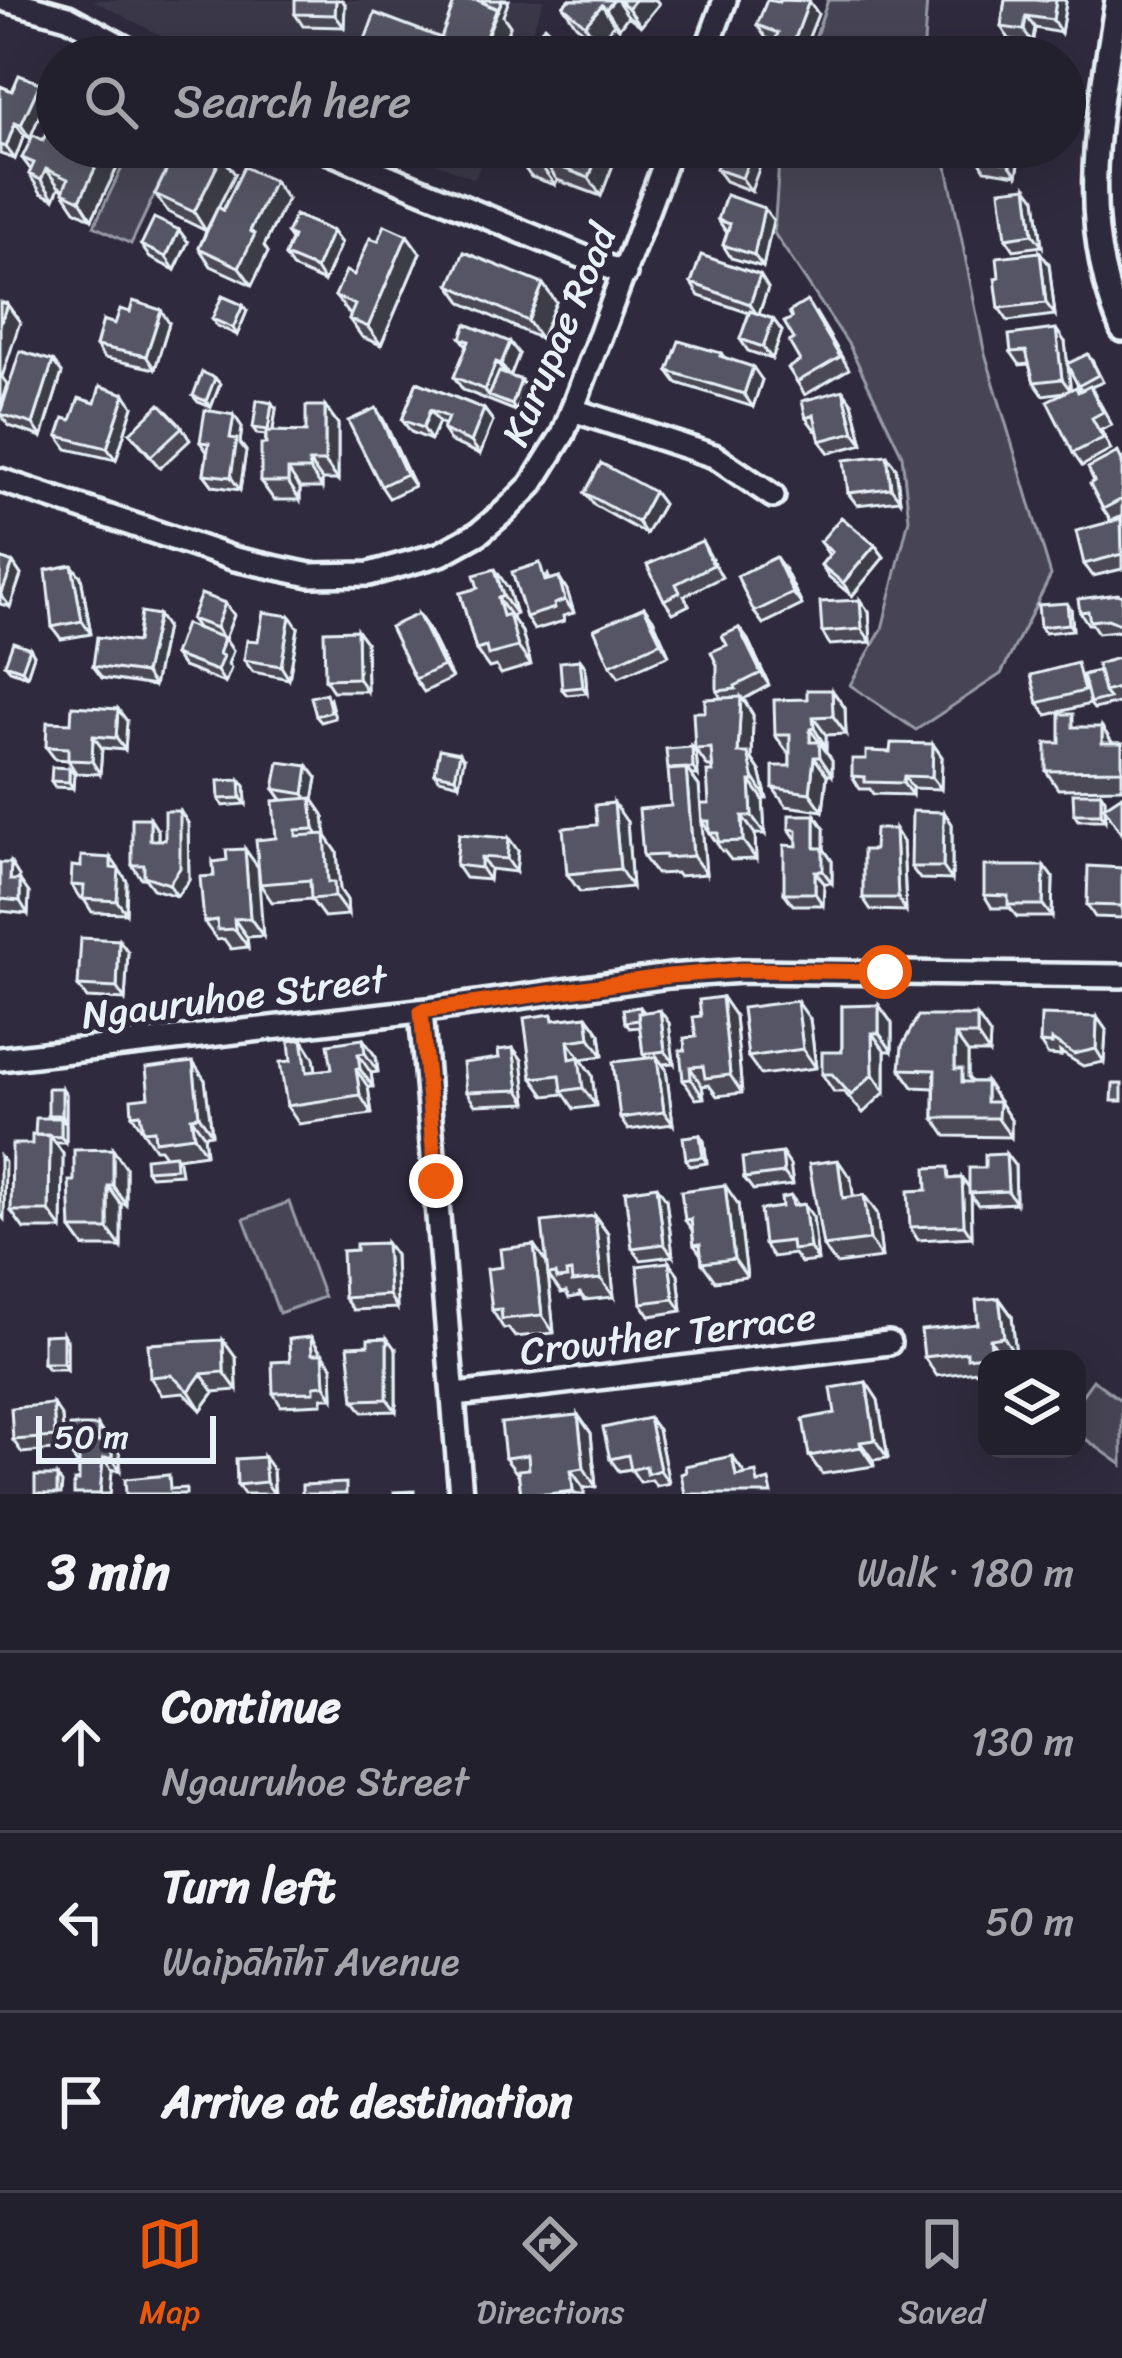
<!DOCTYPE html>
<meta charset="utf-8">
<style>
:root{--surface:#23202e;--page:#2f2d3a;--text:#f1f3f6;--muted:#a3a3aa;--line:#403e4a;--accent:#ea580c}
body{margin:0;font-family:Sriracha,sans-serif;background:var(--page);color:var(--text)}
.controls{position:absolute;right:36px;bottom:36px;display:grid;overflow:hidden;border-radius:24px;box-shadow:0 12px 48px #0002}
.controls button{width:108px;height:108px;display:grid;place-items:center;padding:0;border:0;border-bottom:3px solid var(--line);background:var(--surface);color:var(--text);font:60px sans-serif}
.scale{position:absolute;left:36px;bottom:30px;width:180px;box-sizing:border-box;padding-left:12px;border:6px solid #e8f1f8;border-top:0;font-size:33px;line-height:42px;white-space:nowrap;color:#e8f1f8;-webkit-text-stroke:9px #2f2a3d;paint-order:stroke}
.stop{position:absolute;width:36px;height:36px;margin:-27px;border:9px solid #ea580c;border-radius:50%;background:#fff}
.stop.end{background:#ea580c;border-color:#fff;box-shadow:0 3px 12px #0008}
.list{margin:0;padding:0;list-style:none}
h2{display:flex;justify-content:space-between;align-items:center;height:156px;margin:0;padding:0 48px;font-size:51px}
h2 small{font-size:39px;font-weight:400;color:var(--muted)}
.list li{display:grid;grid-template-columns:78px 1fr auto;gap:36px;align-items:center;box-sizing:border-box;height:180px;padding:0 48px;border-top:3px solid var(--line)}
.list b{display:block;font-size:45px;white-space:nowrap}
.list p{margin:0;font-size:39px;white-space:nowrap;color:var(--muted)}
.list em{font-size:39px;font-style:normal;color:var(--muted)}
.icon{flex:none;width:66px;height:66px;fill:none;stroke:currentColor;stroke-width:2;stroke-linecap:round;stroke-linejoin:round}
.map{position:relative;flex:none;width:1122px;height:1494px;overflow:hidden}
.search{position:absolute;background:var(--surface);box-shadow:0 12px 48px #0002;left:36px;right:36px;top:36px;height:132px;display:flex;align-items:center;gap:30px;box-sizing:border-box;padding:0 42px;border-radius:66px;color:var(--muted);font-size:45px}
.sheet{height:696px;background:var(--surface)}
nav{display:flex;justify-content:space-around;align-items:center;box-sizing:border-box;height:168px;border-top:3px solid var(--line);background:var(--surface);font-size:33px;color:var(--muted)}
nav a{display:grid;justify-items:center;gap:6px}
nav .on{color:var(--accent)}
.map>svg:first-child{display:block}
</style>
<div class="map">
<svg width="1122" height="1494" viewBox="0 0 1122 1494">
<rect width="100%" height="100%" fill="#2f2a3d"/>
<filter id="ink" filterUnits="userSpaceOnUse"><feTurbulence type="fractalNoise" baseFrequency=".00833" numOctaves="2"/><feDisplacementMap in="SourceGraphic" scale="24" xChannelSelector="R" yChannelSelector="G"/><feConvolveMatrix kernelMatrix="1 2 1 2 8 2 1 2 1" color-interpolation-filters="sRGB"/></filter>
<g filter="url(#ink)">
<path fill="#3b3749" d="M93 0H544L522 57H201Z
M394 147H487L475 179Z"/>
<path fill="#464455" stroke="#979aa6" stroke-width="3" d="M828 0H927L923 57H809Z
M132 147H177L131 244 94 226Z
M780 147H943L984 350 1051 575 1001 674 916 730 850 685 882 629 909 519 902 455 849 345 774 233Z
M289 1202 324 1297 279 1313 244 1219Z
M1093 1380 1122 1401V1465L1077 1433V1402Z"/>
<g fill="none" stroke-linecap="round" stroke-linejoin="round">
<g stroke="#e8f1f8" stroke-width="30">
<path id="street" d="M6 0 68 17 142 57
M1117 0C1099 115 1075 218 1122 330
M704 57 725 0
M317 147 625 274
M573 410 714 456 773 496
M0 480 235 559 310 575 369 574 441 554 479 533 505 511 531 485 563 434 671 147
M421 1011 461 1494
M0 1059 427 1010 669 976 742 971 1122 976
M456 1395 889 1343"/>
</g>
<use href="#street" stroke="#2f2a3d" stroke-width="21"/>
</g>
<path fill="#4b4957" stroke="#e8f1f8" stroke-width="3" d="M569 0H656L659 4 641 26 628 16 619 28 614 24 600 41 614 57H528L522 48 552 33 592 49 598 43 576 25 563 6Z
M1005 0H1065L1066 2 1061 33 1035 28 1032 43 1009 39 1001 27Z
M809 1 818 14 801 57 785 50 779 43 766 38 757 25 779 2Z
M345 4 344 27 303 26 295 14Z
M503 16 510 26 498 57H340L363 45 441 38Z
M57 85V147L118 166 92 219 75 210 63 192 64 189 59 187 54 199 41 193 29 174 31 170 22 158 43 140 53 119 46 108Z
M0 86 12 91 48 95 30 138 24 135 15 159 0 154Z
M520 147H617L619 149 601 196 557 180 555 185 531 177 518 159Z
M724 147 751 191 725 181 716 169Z
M958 147H1022L1017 175 985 170 977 156 962 154Z
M235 174 218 208 223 210 274 181 287 199 264 246 268 252 252 285 211 266 199 248 206 231 168 212 155 194Z
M1036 199 1042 246 1014 250 1006 238Z
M718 220H773L763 267 731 258 723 245 727 233Z
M287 234 341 243 324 282 293 268 285 256 291 240Z
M378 241 420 253 381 345 362 337 349 319 351 316 335 296 354 275Z
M188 242 175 270 150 258 141 245Z
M1049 264 1055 315 1008 321 999 308Z
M760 275 768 288 759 314 773 319 782 331 772 359 748 351 740 339 749 313 699 296 691 283Z
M450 285 556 302 541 339 463 303Z
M247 311 237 335 216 325 212 319Z
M816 313 849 369 805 395 797 382 800 361 794 339Z
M169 323 155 369 104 358 96 346 115 324Z
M461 338 519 354 510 376 521 380 526 387 516 411 463 390 454 377 467 346Z
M1065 342 1070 389 1081 390 1078 386 1092 360 1103 382 1091 387 1112 425 1101 430 1111 450 1082 466 1073 453 1065 392 1043 395 1034 382 1029 364 1020 365 1011 352Z
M721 353 724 357 762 380 753 407 677 383 668 371Z
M53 361 62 373 42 437 9 426 0 414Z
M215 378 220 384 211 407 198 402 193 396Z
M417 382 484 409 493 421 480 454 451 442 443 430 445 425 439 422 431 440 411 432 402 420Z
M95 403 133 406 116 460 67 449 58 436 71 420Z
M852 403 863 444 829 453 820 441 817 429 815 430 806 418Z
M325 406 338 424V480H322V488H300V500H274L261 482 266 435 257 434 253 428 276 409 273 431 306 432Z
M376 408 384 421 414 486 389 498 381 486Z
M234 415 242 427 240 443 246 451 240 490 213 486 204 474 207 452 200 442Z
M182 427 190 440 160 468 130 433Z
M1122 459V516L1111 521 1103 509 1094 481Z
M896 468 900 500 857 505 848 493Z
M654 492 663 504 646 534 594 505 585 493Z
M1122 520V569L1093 576 1084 564Z
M702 541 722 577 684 596 689 605 673 613 664 600Z
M820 542 875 545 884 557 852 596 829 577 821 565 829 555Z
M0 558 13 563 21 575 10 607 0 604Z
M785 570 802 605 763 624 754 612Z
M548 575 550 580 559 577 567 590 574 613 563 616 564 621 534 630 526 617Z
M81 577 91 634 61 639 52 627Z
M508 588 516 614 511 616 522 632 531 665 501 674 496 666 489 668 476 650 460 593Z
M1122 596V633L1116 631 1098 633 1092 624H1088L1080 612Z
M644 607 653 619 669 655 619 677 610 665Z
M1071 609 1073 630 1045 633 1040 627Z
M869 612 871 642 830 645 822 632Z
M418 614 427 627 452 678 424 692 415 679Z
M234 615 225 639 233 651 228 664 231 668 225 683 183 667 174 655 198 629 191 619Z
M166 627 154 686 102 678 93 666Z
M298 628 289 679 253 672 244 660 258 641Z
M739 628 748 640 769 685 744 699 753 715 752 759 760 771 767 799H763L765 834H755L756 859 731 860 724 851H722L702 821 709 804 712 767H708L695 749 705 712 721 698 717 691 727 645Z
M357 630 366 642 367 691H333L325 679Z
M30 648 34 655 27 676 10 670 5 664Z
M1122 657V702L1094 709 1090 704 1047 715 1038 703 1085 674 1099 671Z
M580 660 585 666 587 693 567 695 562 689Z
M832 690 845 708 846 734 826 735V747H823L832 760V775H827L823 811 786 806 773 788 790 766V753H788L775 735 807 699Z
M330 699 335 718 321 722 316 716Z
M127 721 125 750 102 748 100 774 76 773 68 760 55 759 46 747 71 723Z
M1082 727 1113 743H1122V788L1058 789 1046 771 1060 743Z
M933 744 942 757 941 789 912 788V795L873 794 870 789H860L852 776 866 759 890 752Z
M692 747 696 753 698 775H691L699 786 706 874 678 876 676 873 656 874 643 856 671 806Z
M464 759 459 784 439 779 435 773Z
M69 768 74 774 73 788 55 787 51 781Z
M317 778 313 800 324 816 326 836 337 852 340 890 347 900 348 915 324 917 311 899 272 902 260 884 276 838 282 800 274 789Z
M240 780 245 786 246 804 223 806 219 799Z
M1101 793 1105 799V820H1078L1074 814Z
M180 811 188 823 189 880 177 896 153 889 145 878H141L132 865 158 831V840H165Z
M944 812 952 824V880L920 879 911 867Z
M815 815 824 828V849L832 861V883H824L823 905H793L784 893 797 846V840L789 829Z
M627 822 632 887 580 892 567 874 597 825Z
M459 834 518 851 516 872 490 869 489 880 465 878 456 865Z
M903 842 906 911 871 910 863 898 874 850Z
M111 858 127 881 126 913 92 912 83 898H80L71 885 81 867Z
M213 862 263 936 247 937 248 947 231 949 224 939 217 940 204 922 214 876Z
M0 863 19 876V880L29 893 28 914 0 911Z
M1122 868V918L1095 917 1087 905Z
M1053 878 1052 917H1017L1010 908H992L984 895Z
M119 940 128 952 125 1000 87 998 78 986Z
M722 997 735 1016 742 1093 717 1096 709 1085 702 1086 704 1098 696 1099 683 1080 685 1050 696 1037 701 1016Z
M842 1006 892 1023V1051H885V1092L863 1113 844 1092H834L822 1074 842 1052Z
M640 1007 644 1012 669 1023 674 1063 663 1064 666 1069 673 1124 628 1130 620 1118 647 1058 643 1054 640 1027 630 1028 625 1022Z
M587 1016 600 1034 603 1056 581 1059 592 1075 596 1106 574 1109 564 1094 545 1096 532 1078 556 1020Z
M977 1016 990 1035 989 1053H968V1077L971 1082H986L1011 1120V1137L946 1136 934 1118V1088L913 1087 900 1069Z
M1097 1017 1106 1030 1104 1062 1083 1066 1060 1052 1061 1056 1048 1055 1040 1043Z
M810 1019 816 1068 761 1075 748 1057Z
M302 1039 314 1058 316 1071 332 1069 363 1039 376 1057 378 1072 371 1073 373 1087H368L372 1114 299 1124 287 1106 291 1061Z
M513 1048 522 1060 527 1103 475 1105 466 1092 499 1058Z
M205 1080 212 1134 204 1135 206 1154 177 1158 179 1161 181 1174 150 1176 146 1170 165 1156 160 1149H155L132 1115 149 1097Z
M62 1088 66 1094V1121H64L66 1124V1143H55L63 1154 62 1229H24L11 1211 35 1135 50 1118 48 1115Z
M700 1135 704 1141 707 1163 690 1166 686 1159Z
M782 1153 790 1165 793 1185 753 1190 744 1178Z
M1015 1166 1016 1203 978 1205 971 1195 972 1237 918 1240 910 1227 927 1190 955 1178H962L969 1188Z
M126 1168V1204H121V1247H84L71 1229 74 1181Z
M851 1179 853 1197 877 1213 882 1258 836 1264 823 1246Z
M791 1196 798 1205 813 1217 818 1261 801 1263 794 1254 773 1257 764 1244 782 1207Z
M666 1199 673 1256 641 1260 632 1248Z
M738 1204 747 1277 715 1281 702 1263 701 1255 694 1245 692 1230 685 1220Z
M595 1216 608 1234 614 1297 585 1300 579 1292 580 1296 569 1298 566 1292 561 1293 548 1275Z
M386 1243 395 1255 397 1308 353 1310 344 1298 356 1250Z
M534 1245 547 1264 554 1333 515 1337 508 1328 504 1329 492 1310 502 1267Z
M669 1262 678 1274 682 1311 650 1316 641 1303Z
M999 1298 1012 1316 1016 1356 1003 1357V1359H987V1376H980L976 1371 937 1376 924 1357 978 1324Z
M311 1337 319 1350 320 1354 332 1366 333 1398H322V1404L281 1406 273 1393 290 1361Z
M67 1341V1369H48L43 1363Z
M396 1350V1411L363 1412 354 1400Z
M236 1358 237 1390 214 1392 201 1410 184 1393 162 1395 150 1377Z
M866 1382 878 1400 888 1458 873 1460 874 1466 822 1474 809 1456 835 1413Z
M578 1415 591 1433 596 1487 584 1488V1494H521L519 1476 505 1458Z
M62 1417 64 1449 22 1453 13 1440Z
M98 1426 106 1438V1442L120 1454V1470H112L110 1494 79 1481V1466L70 1454Z
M658 1430 669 1483 656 1486 652 1480 640 1482 631 1469 619 1471 610 1459Z
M273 1470 275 1494H244L237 1485Z"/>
<path fill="#3d3c47" stroke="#e8f1f8" stroke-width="3" d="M336 0H342L345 4 344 27 335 15Z
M502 0H509L503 16 510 26 498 57H478Z
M614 0H617L628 16 619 28 606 9Z
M635 0H656L659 4 641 26 628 8Z
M1056 0H1065L1066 2 1061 33 1053 20Z
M809 1 818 14 801 57 793 44Z
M602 5 614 24 598 43 585 25Z
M1026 16 1035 28 1032 43 1024 30Z
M40 83 48 95 30 138 21 125Z
M15 123 24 135 15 159 6 147Z
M600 147H617L619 149 601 196 589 178Z
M754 147H767L751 191 742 178Z
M1011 147H1022L1017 175 1008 163Z
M105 148 118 166 92 219 80 200Z
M222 156 235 174 206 231 194 212Z
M544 161 557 180 555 185 542 167Z
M46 169 59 187 54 199 41 180Z
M274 181 287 199 264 246 268 252 252 285 239 267 250 231Z
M1027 187 1036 199 1042 246 1033 234Z
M764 208 773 220 763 267 754 255Z
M179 230 188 242 175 270 166 257Z
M332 231 341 243 324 282 316 269Z
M407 235 420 253 381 345 368 327Z
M1040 252 1049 264 1055 315 1046 303Z
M760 275 768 288 758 316 750 304Z
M543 284 556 302 541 339 528 321Z
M7 304 20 322 2 377 7 384 0 408V325Z
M243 305 247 311 237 335 233 328Z
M161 310 169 323 155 369 146 356Z
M773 319 782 331 772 359 763 347Z
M1056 329 1065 342 1071 391 1062 379Z
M510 342 519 354 510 377 501 364Z
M53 361 62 373 42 437 33 424Z
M496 362 505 374 489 396 485 390Z
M753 367 762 380 753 407 744 394Z
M215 378 220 384 211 407 206 401Z
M521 380 526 387 516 411 512 405Z
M843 390 852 403 863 444 854 432Z
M125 394 133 406 116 460 107 448Z
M272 403 276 409 272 436 268 430Z
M325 406 338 424V480L325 462Z
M376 408 384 421 414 486 406 474Z
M484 409 493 421 480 454 471 442Z
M430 410 439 422 431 440 423 428Z
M234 415 242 427 240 443 246 451 240 490 231 477 230 438Z
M887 455 896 468 900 500 891 488Z
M309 462 322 480V488L310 470Z
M288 470 300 488V500L288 482Z
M654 492 663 504 646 534 638 522Z
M875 545 884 557 852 596 843 583Z
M776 557 785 570 802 605 793 593Z
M13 563 21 575 10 607 1 595Z
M72 565 81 577 91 634 82 621Z
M495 569 508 588 516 614 503 596Z
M559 577 567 590 574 613 565 600Z
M498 598 522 632 531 665 518 647 503 616Z
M860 600 869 612 871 642 862 629Z
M225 603 234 615 225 639 233 651 228 664 231 668 225 683 217 671 219 654 224 639 216 628Z
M1067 603 1071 609 1073 630 1069 624Z
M644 607 653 619 669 655 661 642Z
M418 614 427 627 452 678 443 666Z
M158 615 166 627 154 686 145 673Z
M290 616 298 628 289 679 281 666Z
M739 628 748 640 769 685 761 673Z
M357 630 366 642 367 691 358 678Z
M30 648 34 655 27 676 22 670Z
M580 660 585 666 587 693 583 687Z
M832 690 845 708 846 734 833 716Z
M741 697 753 715 752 759 760 771 767 799 738 753Z
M118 709 127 721 125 750 116 738Z
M813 717 826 735V747L814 728Z
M1102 727 1114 745 1102 743Z
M810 729 832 760V775L810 742Z
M93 736 102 748 100 774 92 761Z
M933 744 942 757 941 789 932 777Z
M692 747 696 753 698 775 693 768Z
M460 753 464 759 459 784 455 777Z
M814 757 827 775 823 811 810 793Z
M308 766 317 778 313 800 324 816 326 836 337 852 340 890 347 900 348 915 335 897 328 882 325 845 314 829 312 806 304 794Z
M69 768 74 774 73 788 69 782Z
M686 768 699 786 706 874 693 856Z
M904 776 912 788V795L903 783Z
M240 780 245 786 246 804 241 798Z
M750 781 763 799 765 834 752 816Z
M1101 793 1105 799V820L1101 814Z
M614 803 627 822 632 887 620 869Z
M180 811 188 823 189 880 177 896 169 884Z
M944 812 952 824V880L943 867Z
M815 815 824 828V849L832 861V883L823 871 815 848Z
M742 816 755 834 756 859 743 841Z
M150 818 158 831V853L150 840Z
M895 829 903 842 906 911 898 898Z
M509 838 518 851 516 872 507 859Z
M245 849 258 867 263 936 250 918Z
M481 857 490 869 489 880 481 868Z
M111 858 127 881 126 913 117 901 111 868Z
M11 863 19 876V892L10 880Z
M1044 866 1053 878 1052 917 1043 905Z
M815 871 824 883 823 905 815 893Z
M20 880 29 893 28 914 20 901Z
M234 919 247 937 248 947 235 929Z
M119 940 128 952 125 1000 117 988Z
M722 997 735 1016 742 1093 730 1075Z
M797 1001 810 1019 816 1068 803 1049Z
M879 1005 892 1023V1051L879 1033Z
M660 1010 669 1023 674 1063 665 1051Z
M587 1016 600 1034 603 1056 590 1038Z
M977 1016 990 1035 989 1053 977 1035Z
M1097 1017 1106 1030 1104 1062 1096 1049Z
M872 1033 885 1051V1092L873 1074Z
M955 1035 968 1053V1077L975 1087V1100L955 1069Z
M302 1039 314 1058 319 1091 307 1072Z
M363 1039 376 1057 378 1072 365 1053Z
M568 1041 592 1075 596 1106 583 1088 570 1059Z
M513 1048 522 1060 527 1103 519 1090Z
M358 1054 371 1073 373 1087 360 1069Z
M657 1057 666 1069 673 1124 664 1112Z
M193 1062 205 1080 212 1134 199 1116Z
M690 1067 702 1086 704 1098 691 1079Z
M356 1069 368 1087 372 1114 360 1095Z
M986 1082 1011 1120V1137L986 1102Z
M62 1088 66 1094V1121L62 1115Z
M191 1117 204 1135 206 1154 194 1136Z
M61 1118 66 1124V1143L61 1137Z
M50 1135 63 1154 62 1229 49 1211Z
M700 1135 704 1141 707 1163 703 1157Z
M113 1149 126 1168V1204L113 1186Z
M782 1153 790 1165 793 1185 784 1173Z
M1006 1154 1015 1166 1016 1203 1008 1191Z
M0 1156 5 1162 4 1219 0 1214Z
M838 1160 851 1179 856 1216 843 1198Z
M962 1178 971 1190 972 1237 964 1225Z
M725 1185 738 1204 747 1277 734 1259Z
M108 1186 121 1204V1247L108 1229Z
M657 1186 666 1199 673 1256 664 1244Z
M864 1195 877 1213 882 1258 870 1240Z
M804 1204 813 1217 818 1261 810 1248Z
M595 1216 608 1234 614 1297 601 1279Z
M386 1243 395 1255 397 1308 389 1295Z
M534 1245 547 1264 554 1333 542 1315Z
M669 1262 678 1274 682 1311 674 1299Z
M999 1298 1012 1316 1016 1356 1004 1337Z
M63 1334 67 1341V1369L63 1363Z
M311 1337 319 1350 320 1366 312 1354Z
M387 1338 396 1350V1411L387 1399Z
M990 1339 1003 1357V1359H995L992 1355Z
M223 1340 236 1358 237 1390 224 1372Z
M323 1354 332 1366 333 1398 325 1385Z
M201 1374 214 1392 201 1410 189 1391Z
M866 1382 878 1400 888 1458 875 1440Z
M53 1404 62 1417 64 1449 55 1437Z
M578 1415 591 1433 596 1487 584 1468Z
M649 1418 658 1430 669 1483 660 1470Z
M98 1426 106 1438 107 1454 98 1442Z
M112 1442 120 1454V1470L112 1458Z
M860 1442 873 1460 874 1466 861 1447Z
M732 1456 745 1474 736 1476Z
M264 1457 273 1470 274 1494 266 1482Z
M103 1458 112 1470 110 1494H100Z
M571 1470 584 1488V1494H575L573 1491Z
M57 1476 62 1483 61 1494H57Z"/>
<path fill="#575565" stroke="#e8f1f8" stroke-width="3" d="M295 0H336L335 15 295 14Z
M455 0H477L497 8 478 57H385L362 48 375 13 441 38Z
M483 0H502L498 10 482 2Z
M569 0H614L606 9 602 5 585 25 563 6Z
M618 0H635L628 8Z
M767 0 779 2 780 0 809 1 793 44 776 38 778 33 757 25Z
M1005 0H1056L1053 20 1026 16 1024 30 1001 27Z
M545 26 552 33 585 42 592 49 599 41 614 57H530L522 48Z
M347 39 363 45 362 48 366 53 364 57H340Z
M1001 42 1029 46 1027 57H997Z
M946 45 969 49 967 57H944Z
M19 75 40 83 21 125 15 123 6 147 0 145V86L12 91Z
M57 85V147L105 148 80 200 63 192 68 179 46 169 41 180 29 174 34 163 22 158 33 135 43 140 56 113 46 108Z
M178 147H204L222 156 194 212 155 194Z
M520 147H600L589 178 544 161 542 167 518 159Z
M724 147H754L742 178 716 169Z
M978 147H1011L1008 163 977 158Z
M244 167 274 181 250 231 255 234 239 267 199 248 218 207 223 210Z
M1027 187 1033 234 1006 238 1000 190Z
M726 195 764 208 754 255 723 245 730 224 718 220Z
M295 215 332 231 316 269 285 256 293 237 287 234Z
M154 218 179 230 166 257 141 245Z
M385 225 407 235 368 327 349 319 355 305 335 296 346 271 354 275 370 238 378 241Z
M464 252 543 284 528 321 450 285Z
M1040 252 1046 303 999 308 995 278 999 277 997 257Z
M701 255 760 275 750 304 691 283Z
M222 296 243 305 233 328 212 319Z
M133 301 161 310 146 356 96 346 103 320 115 324 120 309 130 312Z
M807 301 840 357 797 382 788 368 800 361 789 342 794 339 784 322 792 318 789 312Z
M0 302 7 304 0 325Z
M750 311 773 319 763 347 740 339Z
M466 324 510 342 501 364 496 362 485 390 454 377 469 341 461 338Z
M1056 329 1062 379 1034 382 1026 351 1011 352 1009 335Z
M679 341 721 353 720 356 753 367 744 394 668 371Z
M20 351 53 361 33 424 0 414Z
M1088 354 1098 375 1078 386 1067 364Z
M202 372 215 378 206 401 193 396Z
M499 372 521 380 512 405 489 396Z
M417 382 484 409 471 442 443 430 448 417 430 410 423 428 402 420Z
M100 386 125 394 107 448 58 436 64 418 71 420 79 398 95 403Z
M1090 386 1103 412 1092 418 1103 438 1073 453 1047 401 1076 387 1078 392Z
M843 390 854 432 820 441 814 415 806 418 802 401Z
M257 400 272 403 268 430 253 428Z
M160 404 182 427 151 456 130 433Z
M306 406H325V462H309L310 470H288V482H261V444H266V431L306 432Z
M376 408 406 474 381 486 348 421Z
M205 410 234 415 230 438 237 439 231 477 204 474 209 443 200 442Z
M1118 452 1122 461V499L1103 509 1090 484 1094 481 1088 468Z
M887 455 891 488 848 493 844 460Z
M601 463 654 492 638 522 585 493Z
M841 517 875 545 843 583 821 565 832 552 820 542Z
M1121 519 1122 554 1084 564 1076 531Z
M702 541 713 565 676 584 680 592 664 600 647 565Z
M776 557 793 593 754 612 737 576Z
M0 558 13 563 1 595 0 594Z
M540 563 545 581 559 577 565 600 554 604 555 608 526 617 512 572Z
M72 565 82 621 52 627 46 570Z
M495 569 503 596 498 598 503 616 509 614 518 647 488 655 486 647 476 650 460 593 478 588 474 575Z
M201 594 225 603 216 628 191 619Z
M1118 594 1122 596V625L1108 619 1090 621 1088 611 1080 612 1078 599Z
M860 600 862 629 822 632 820 602Z
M1067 603 1069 624 1040 627 1038 605Z
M644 607 661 642 610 665 594 629Z
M141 612 158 615 145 673 93 666 97 637 137 642Z
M263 612 290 616 281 666 244 660 247 640 258 641Z
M418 614 443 666 415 679 390 627Z
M185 624 224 638 219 654 223 656 217 671 174 655Z
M739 628 761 673 735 686 736 689 717 691V665L711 652 727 645 722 636Z
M357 630 358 678 325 679 324 631Z
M13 642 30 648 22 670 5 664Z
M1122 657V687L1104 692 1097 664Z
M580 660 583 687 562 689 560 662Z
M1077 663 1084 691 1038 703 1031 675Z
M1099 671 1104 692 1109 698 1090 703 1083 675Z
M807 690H832L833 716 813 717 814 728 810 729V742H819L820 757H814L810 793 773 788V766H790V735H775L774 700 807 699Z
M326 693 331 712 316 716 311 697Z
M741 697 738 753H748L754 781H750L752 816H742L743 841 718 842V833H709V821H702L701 804H709L707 772H713L711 748 695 749 693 712H705V699Z
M72 706 118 709 116 738 93 736 92 761 68 760V748L46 747 47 722 71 723Z
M1060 714H1073V727H1102V743H1122V770L1046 771V743H1060Z
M891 743 933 744 932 777 904 776 903 783 865 782V777L852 776V759H866V751L890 752Z
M692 747 693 768 668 770 666 749Z
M440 749 460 753 455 777 435 773Z
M279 762 308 766 304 794 274 789Z
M52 767 69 768V782L51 781Z
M686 768 693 856 665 858V855L643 856 639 809 671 806 668 769Z
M240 780 241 798 219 799 218 781Z
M1073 793H1101V814H1074Z
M1122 795V835L1104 807Z
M311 798 314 829 296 830V836L325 834 328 882H334L335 897 311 899 310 880 260 884 256 840 276 838 273 801Z
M614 803 620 869 567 874 563 828 597 825 595 805Z
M165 811H180V868L169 884 144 876V865H132V818H150V840H165Z
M912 811 944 812 943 867H911Z
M789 815H815V848H823V871H815V893H784V845L797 846V830L789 829Z
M875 829H895L898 898H863V850H874Z
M459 834 509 838 507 859 481 857V868L456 865Z
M245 849 250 918 234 919 235 929 218 930 217 920 204 922 200 877 214 876 213 862 227 860 226 850Z
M81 856 111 858V868L119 869 117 901 83 899 84 886 71 885 72 866 81 867Z
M0 863H11L10 880H20V901L0 899Z
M984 866H1044L1043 905H1008V896L984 895Z
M1088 866 1122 868V906L1087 905Z
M81 938 119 940 117 988 78 986Z
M722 997 730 1075 705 1078 703 1066 690 1067 691 1079 683 1080 680 1050H685L684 1038 696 1037 693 1017 701 1016 699 1000Z
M797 1001 803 1049 748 1057 742 1008Z
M879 1005V1033H872L873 1074 851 1095 832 1074H822V1052H842V1006Z
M640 1007 641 1013H638L639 1020 625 1022 623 1009Z
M660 1010 665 1051 643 1054 638 1013Z
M552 1014 553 1020 587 1016 590 1038 568 1041 570 1059 579 1057 583 1088 562 1091 560 1075 532 1078 524 1018Z
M1041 1015 1097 1017 1096 1049 1074 1054 1052 1040V1044L1040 1043Z
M918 1016H977V1035H955V1069H962V1082H986V1102H999L998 1118H934L935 1070 900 1069 902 1046Z
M302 1039 307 1072 332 1069 328 1044 363 1039 365 1053 358 1054 360 1069H356L360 1095 287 1106 280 1062 291 1061 289 1041Z
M513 1048 519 1090 466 1092 463 1063 499 1058 498 1050Z
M657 1057 664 1112 620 1118 613 1062Z
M193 1062 199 1116 191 1117 194 1136 155 1141 154 1130 143 1131 140 1114 132 1115 131 1099 149 1097 146 1068Z
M1113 1084H1122V1101H1112Z
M48 1088H62V1115H48Z
M36 1118H61V1137L35 1135Z
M32 1135H50L49 1211H11L12 1144H32Z
M700 1135 703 1157 686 1159 683 1137Z
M113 1149V1186H108V1229H71L69 1181H74V1150Z
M782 1153 784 1173 744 1178 742 1158Z
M1006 1154 1008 1191 969 1193V1168H985V1155Z
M175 1155 176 1168 146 1170 145 1158Z
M838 1160 843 1198 864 1195 870 1240 823 1246 809 1164Z
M948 1167 949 1179 962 1178 964 1225 910 1227 908 1191 927 1190 926 1168Z
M725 1185 734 1259 702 1263 700 1244 694 1245 691 1219 685 1220 681 1191Z
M657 1186 664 1244 632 1248 625 1191Z
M791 1196 793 1206 804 1204 810 1248 792 1250 791 1241 764 1244 760 1210 782 1207 781 1198Z
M595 1216 601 1279 572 1282 571 1272 566 1273 567 1278 557 1279 556 1274 548 1275 542 1222Z
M386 1243 389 1295 344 1298 342 1251 356 1250V1244Z
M534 1245 542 1315 502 1319 501 1309 492 1310 487 1269 502 1267 500 1249Z
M669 1262 674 1299 641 1303 637 1266Z
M999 1298 1004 1337 990 1339 992 1355 967 1358V1352L924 1357 921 1330 978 1324 976 1300Z
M63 1334V1363H43V1335Z
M311 1337 312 1354H323L325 1385 314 1386V1392L273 1393 272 1362 290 1361 289 1339Z
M387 1338V1399L354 1400 348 1346 368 1345V1339Z
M223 1340 224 1372 201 1374 189 1391 171 1375 150 1377 148 1344Z
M866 1382 875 1440 860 1442 861 1447 809 1456 803 1419 835 1413 831 1388Z
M53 1404 55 1437 13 1440 11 1408Z
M578 1415 584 1468 571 1470 573 1491 548 1494H521L518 1470 529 1469 528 1455 505 1458 501 1423Z
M649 1418 660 1470 647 1474 646 1466 631 1470 628 1455 610 1459 603 1428Z
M70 1426H98V1442H112V1458H103L100 1494H74V1481H79V1453L70 1454Z
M732 1456 736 1476 756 1472 758 1483 769 1480 772 1494H685L681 1474 686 1472 685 1466Z
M264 1457 266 1482 237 1485 236 1459Z
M169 1475 170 1489 186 1488V1494H126L125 1479Z
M35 1476H57V1494H35Z
M346 1483V1494H302V1485Z
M414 1491V1494H394V1492Z"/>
</g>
<g fill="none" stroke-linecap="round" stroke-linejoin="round" filter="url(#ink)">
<path stroke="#ea580c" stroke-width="15" d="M436 1181 421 1011 669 976 742 970 885 972"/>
</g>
<g text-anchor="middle" stroke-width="10" stroke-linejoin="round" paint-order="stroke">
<g font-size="39" fill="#e8f1f8" stroke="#2f2a3d">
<text transform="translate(558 335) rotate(-67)" y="14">Kurupae Road</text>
<text transform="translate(234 996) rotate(-7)" y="14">Ngauruhoe Street</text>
<text transform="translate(668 1333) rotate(-7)" y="14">Crowther Terrace</text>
</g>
</g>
</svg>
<div class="controls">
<button><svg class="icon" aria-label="layers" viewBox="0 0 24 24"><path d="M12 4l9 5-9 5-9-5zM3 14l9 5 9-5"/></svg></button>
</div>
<div class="scale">50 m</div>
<div class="stop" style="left:885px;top:972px"></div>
<div class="stop end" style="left:436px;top:1181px"></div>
<div class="search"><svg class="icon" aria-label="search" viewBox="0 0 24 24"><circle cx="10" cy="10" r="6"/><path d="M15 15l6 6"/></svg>Search here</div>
</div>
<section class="sheet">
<h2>3 min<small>Walk · 180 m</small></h2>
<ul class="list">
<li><svg class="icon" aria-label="ahead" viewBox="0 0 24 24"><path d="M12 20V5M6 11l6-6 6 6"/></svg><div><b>Continue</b><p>Ngauruhoe Street</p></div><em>130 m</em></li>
<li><svg class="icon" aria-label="left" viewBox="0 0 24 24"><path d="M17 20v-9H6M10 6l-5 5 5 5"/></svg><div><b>Turn left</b><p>Waipāhīhī Avenue</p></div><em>50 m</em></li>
<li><svg class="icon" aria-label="arrive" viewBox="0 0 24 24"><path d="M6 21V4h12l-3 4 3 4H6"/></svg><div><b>Arrive at destination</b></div></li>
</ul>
</section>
<nav>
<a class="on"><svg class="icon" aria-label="map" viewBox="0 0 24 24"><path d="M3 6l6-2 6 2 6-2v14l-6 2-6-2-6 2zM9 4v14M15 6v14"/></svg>Map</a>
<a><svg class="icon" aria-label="directions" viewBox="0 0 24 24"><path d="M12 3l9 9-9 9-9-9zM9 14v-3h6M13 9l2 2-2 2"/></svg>Directions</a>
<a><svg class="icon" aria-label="saved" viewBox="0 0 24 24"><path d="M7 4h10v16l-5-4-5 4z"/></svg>Saved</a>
</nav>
